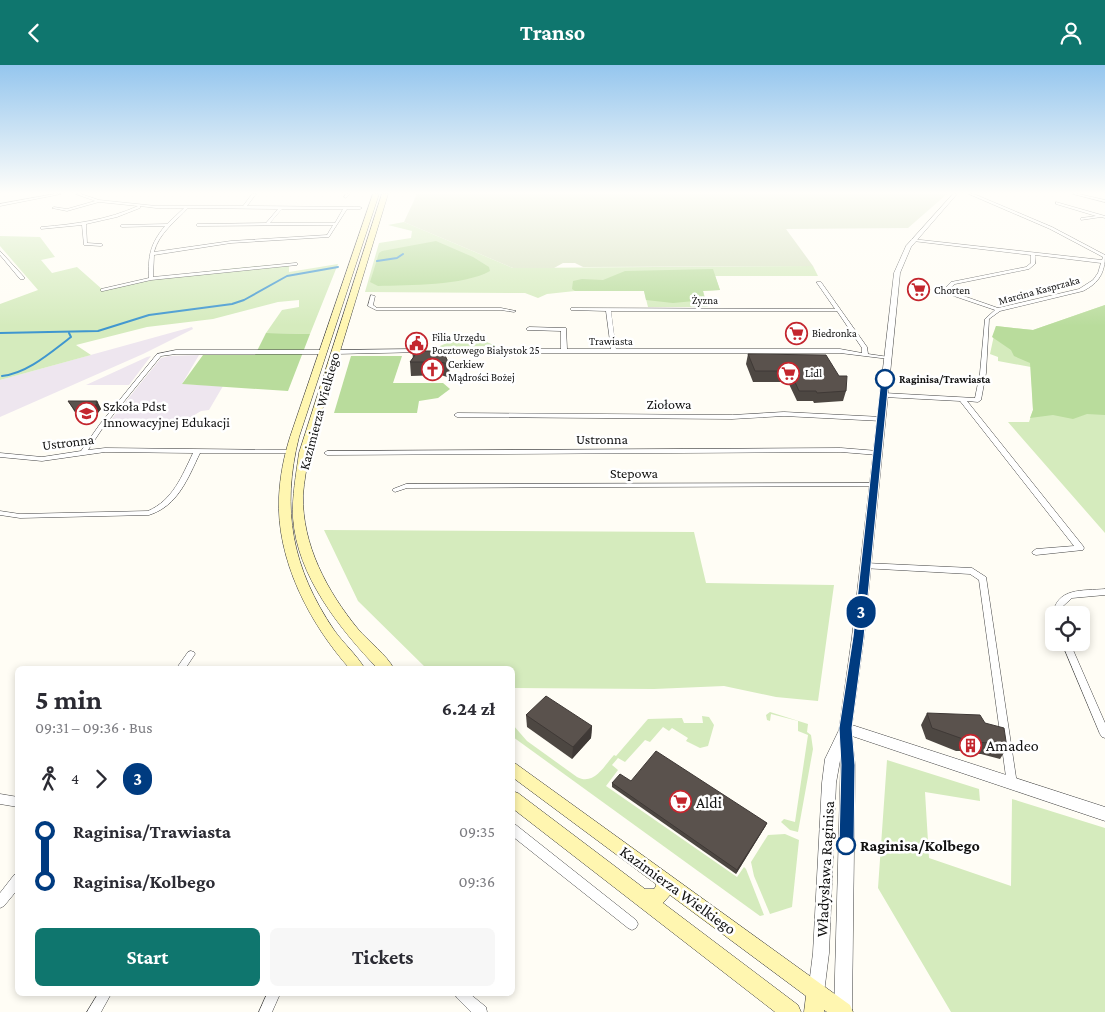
<!DOCTYPE html>
<html lang="en">
<head>
<meta charset="utf-8">
<style>
  body { margin:0; font-family:"Crimson Pro",serif; background:#f7f7f7; color:#2b2b33; height:100vh; display:flex; flex-direction:column; font-size:19px; white-space:nowrap }
  * { box-sizing:border-box; margin:0 }
  p { font-size:16px; color:#7c7c81 }
  .icon { flex:none; width:28px; height:28px; fill:none; stroke:currentColor; stroke-width:2; stroke-linecap:round; stroke-linejoin:round }
  .map { position:relative; flex:1; overflow:hidden }
  .panel { position:absolute; left:15px; top:601px; width:500px; height:330px; display:flex; flex-direction:column; background:#fff; border-radius:8px; box-shadow:0 2px 8px #0003 }
  .panel>* { flex:none }
  .badge { padding:0 10px; border-radius:16px; font-size:18px; line-height:32px }
  .controls { position:absolute; left:1045px; top:541px; display:grid; gap:10px }
  .controls a { display:grid; place-items:center; width:45px; height:45px; border-radius:8px; background:#fff; box-shadow:0 2px 8px #0003; font-size:25px }
  .map>.badge { position:absolute; translate:-50% -50%; box-shadow:0 0 0 2px #fff }
  .legs { display:flex; align-items:center; gap:8px; height:55px; padding:0 20px; font-size:16px }
  .legs p { margin-inline-start:auto }
  .head { display:flex; align-items:center; justify-content:space-between; height:85px; padding:0 20px }
  h1 { font-size:28px; font-weight:700; line-height:38px }
  .cta { display:flex; gap:10px; margin-top:auto; padding:10px 20px }
  .cta a { flex:1; height:58px; border-radius:8px; background:#0f766e; color:#fff; font-size:20px; font-weight:700; line-height:58px; text-align:center }
  .cta a+a { background:#f7f7f7; color:#2b2b33 }
  ul { padding:0 20px; list-style:none }
  li { display:flex; align-items:center; gap:18px; height:50px; font-size:19px }
  li i { display:grid; place-items:center; width:8px; height:100%; margin:0 6px; background:currentColor }
  li i::after { content:''; width:12px; height:12px; margin:-6px; border:4px solid; border-radius:50%; background:#fff }
  li p { margin-inline-start:auto }
  li:first-child i { background:linear-gradient(#0000 50%,currentColor 0) }
  li:last-child i { background:linear-gradient(currentColor 50%,#0000 0) }
  header { display:flex; justify-content:space-between; align-items:center; height:65px; padding:0 20px; background:#0f766e; color:#fff; font-size:22px; font-weight:700 }
  .map>svg:first-child { display:block }
  .industrial { fill:#eee6ef }
  .green { fill:#d5ebbd }
  .forest { fill:#b9dc9c }
  .cemetery { fill:#d9e3c4 }
  .lines { fill:none; stroke-linecap:round; stroke-linejoin:round }
  .stream { stroke:#3f96cf; stroke-width:2 }
  .minor-casing { stroke:#444; stroke-width:1 }
  .tertiary-casing { stroke:#444; stroke-width:1 }
  .secondary-casing { stroke:#333; stroke-width:1 }
  .minor { fill:#fff; fill-rule:evenodd }
  .tertiary { fill:#fff; fill-rule:evenodd }
  .secondary { fill:#fff6b0; fill-rule:evenodd }
  .wall { fill:#4d4742 }
  .shaded-wall { fill:#3f3936 }
  .building { fill:#5a524d; stroke:#3f3936 }
  .line-1 { fill:#003b80; stroke:#fff }
  .stop-1-dot { fill:#fff; stroke:#003b80; stroke-width:2.5 }
  .labels { text-anchor:middle; dominant-baseline:central; stroke-width:5; stroke-linejoin:round; paint-order:stroke }
  .far-poi-label { font-size:11px; fill:#111; stroke:#fff; text-anchor:start }
  .far-street-label { font-size:11px; fill:#111; stroke:#fff }
  .far-stop-label { font-size:11px; font-weight:bold; fill:#111; stroke:#fff; text-anchor:start }
  .street-label { font-size:14px; fill:#111; stroke:#fff }
  .poi-label { font-size:14px; fill:#111; stroke:#fff; text-anchor:start }
  .near-poi-label { font-size:16px; fill:#111; stroke:#fff; text-anchor:start }
  .near-stop-label { font-size:16px; font-weight:bold; fill:#111; stroke:#fff; text-anchor:start }
  .near-street-label { font-size:16px; fill:#111; stroke:#fff }
</style>
</head>
<body>
<header><svg class="icon" aria-label="back" viewBox="0 0 24 24"><path d="M15 5l-7 7 7 7"/></svg>Transo<svg class="icon" aria-label="person" viewBox="0 0 24 24"><circle cx="12" cy="8" r="4"/><path d="M4 21q1-7 8-7t8 7"/></svg></header>
<div class="map">
<svg width="1105" height="947" viewBox="0 0 1105 947">
  <rect width="100%" height="100%" fill="#fffdf5"/>
  <g class="industrial">
    <path d="M 192,262 L 193,264 L 143,289 L 0,352 L 0,315 Z"/>
    <path d="M 199,290 L 182,319 L 223,321 L 209,345 L 201,346 L 186,355 L 110,356 L 161,293 L 169,291 Z"/>
    <path d="M 151,291 L 129,320 L 86,320 L 147,292 Z"/>
  </g>
  <g class="green">
    <path d="M 404,157 L 513,203 L 813,201 L 818,211 L 715,211 L 720,225 L 703,226 L 708,242 L 648,242 L 644,226 L 575,226 L 547,229 L 538,233 L 525,228 L 365,227 L 379,178 L 411,173 L 412,166 L 388,160 Z"/>
    <path d="M 0,171 L 40,172 L 55,192 L 41,195 L 52,208 L 77,202 L 103,225 C 164,211 227,202 289,199 L 289,207 L 338,199 L 310,269 L 266,268 L 282,245 L 299,242 L 299,235 L 278,237 L 213,254 L 147,262 L 76,280 L 91,290 L 0,315 L 0,239 L 38,225 L 0,181 Z"/>
    <path d="M 1105,240 L 1105,468 L 1008,357 L 1029,357 L 1033,345 L 1031,302 L 998,296 L 998,292 L 990,289 L 996,261 L 1033,265 Z"/>
    <path d="M 468,269 L 496,281 L 440,282 L 440,281 Z"/>
    <path d="M 324,465 L 694,467 L 706,518 L 834,520 L 818,636 L 776,632 L 724,621 L 654,624 L 513,623 L 512,604 L 427,604 L 358,536 Z"/>
    <path d="M 770,647 L 808,659 L 807,667 L 811,670 L 813,684 L 798,767 L 790,765 L 781,757 L 784,754 L 795,757 L 808,670 L 798,666 L 798,656 L 771,649 L 770,656 L 767,655 L 766,650 Z"/>
    <path d="M 702,651 L 709,652 L 714,660 L 708,681 L 700,683 L 686,676 L 688,673 L 672,663 L 669,666 L 663,662 L 650,677 L 645,675 L 625,697 L 618,693 L 612,700 L 618,705 L 606,721 L 737,812 L 744,802 L 746,804 L 764,850 L 760,851 L 513,672 L 513,660 L 527,676 L 577,712 C 594,721 604,701 614,690 L 616,691 L 648,654 L 682,653 L 684,658 L 703,658 Z"/>
    <path d="M 887,695 L 979,724 L 980,736 L 925,727 L 929,793 L 1011,821 L 1012,734 L 1105,763 L 1105,947 L 951,947 L 878,823 Z"/>
    <path d="M 785,769 L 799,775 L 792,842 L 770,849 L 754,811 L 751,797 L 768,770 Z"/>
  </g>
  <g class="forest">
    <path d="M 436,176 L 473,192 L 489,202 L 490,206 C 463,221 409,220 378,221 L 370,217 L 379,188 L 382,186 Z"/>
    <path d="M 713,204 L 720,225 L 703,226 L 705,235 L 673,238 L 646,235 L 644,226 L 575,226 L 572,224 L 573,216 L 582,214 L 603,215 L 625,206 Z"/>
    <path d="M 1105,240 L 1105,350 L 1087,349 L 1073,354 L 1053,350 L 1030,353 L 1033,345 L 1030,298 L 1014,291 L 1011,285 L 992,272 L 996,261 L 1033,265 Z"/>
    <path d="M 266,268 L 310,269 L 288,326 L 182,319 L 203,290 L 255,290 Z"/>
    <path d="M 351,291 L 402,291 L 393,318 L 443,318 L 450,324 L 438,333 L 419,336 L 417,348 L 334,348 Z"/>
  </g>
  <path class="cemetery" d="M 417,129 L 947,129 L 908,163 L 786,164 L 813,201 L 583,202 L 575,198 L 563,198 L 554,203 L 513,203 L 404,157 Z"/>
  <g class="lines">
    <g class="stream">
      <path d="M 377,196 L 397,193 L 403,189"/>
      <path d="M 0,268 L 98,266 L 149,250 L 232,239 L 244,235 L 287,211 L 338,202"/>
      <path d="M 2,311 C 28,308 51,287 71,272 L 69,268"/>
    </g>
    <defs>
      <g id="minor">
        <path d="M 54,129 L 61,129 L 0,141 L 0,139 Z"/>
        <path d="M 76,129 L 81,129 L 99,135 L 156,141 L 243,141 L 252,129 L 256,129 L 247,141 L 360,142 L 362,143 L 360,144 L 347,144 L 329,172 L 231,178 L 154,190 L 153,212 L 295,198 L 297,198 L 297,200 L 151,215 L 103,226 L 101,226 L 101,224 L 149,213 C 148,191 150,179 165,161 L 122,162 L 120,161 L 121,160 L 167,159 L 184,143 L 156,143 L 140,141 L 140,143 L 117,152 L 86,159 L 87,178 L 102,179 L 103,180 L 101,181 L 84,180 L 82,160 L 41,164 L 41,162 L 42,162 C 76,159 107,155 138,141 L 99,137 L 67,146 L 52,143 L 54,142 L 67,144 L 95,136 ZM 188,143 L 278,144 L 266,158 L 197,159 L 197,161 L 198,161 L 333,160 L 327,170 L 231,176 L 154,187 C 159,168 175,157 188,143 ZM 282,144 L 343,144 L 335,158 L 270,158 Z"/>
        <path d="M 346,129 L 350,129 L 346,133 L 344,132 Z"/>
        <path d="M 969,129 L 974,129 L 1052,162 L 1105,190 C 1105,208 1099,218 1083,226 L 1000,246 L 989,254 L 986,308 L 981,335 L 978,337 L 967,336 L 1083,481 L 1084,483 L 1083,485 L 1036,490 L 1033,489 L 1032,487 L 1036,484 L 1074,481 L 960,336 L 884,332 L 881,330 L 884,328 L 975,333 L 980,308 L 985,254 L 995,245 L 951,230 L 944,224 L 951,217 L 1026,202 L 1031,198 L 1031,190 L 913,176 L 911,175 L 912,174 L 1102,195 L 1103,192 L 1050,164 ZM 1035,190 L 1101,198 L 1098,208 L 1093,215 L 1079,224 L 998,243 L 955,228 L 949,224 L 955,219 L 1029,204 L 1035,199 Z"/>
        <path d="M 1073,129 L 1079,129 L 1105,135 L 1105,137 Z"/>
        <path d="M 1056,137 L 1105,151 L 1105,153 L 1101,152 L 1081,155 L 1081,153 L 1096,151 L 1056,139 Z"/>
        <path d="M 0,186 L 24,212 L 24,214 L 20,214 L 0,190 Z"/>
        <path d="M 817,217 L 821,217 L 867,282 L 868,289 L 889,292 L 889,294 L 840,288 L 434,288 L 431,286 L 434,284 L 561,284 L 561,266 L 527,265 L 526,264 L 529,262 L 566,263 L 567,284 L 611,284 L 606,246 L 571,245 L 571,243 L 573,243 L 835,244 L 817,218 ZM 611,246 L 837,246 L 862,283 L 862,288 L 840,284 L 616,284 Z"/>
        <path d="M 371,230 L 375,231 L 373,240 L 377,243 L 501,243 L 516,246 L 514,247 L 501,245 L 376,245 L 368,241 Z"/>
        <path d="M 423,284 L 426,286 L 425,287 L 335,289 L 332,287 L 335,285 Z"/>
        <path d="M 176,285 L 323,285 L 326,287 L 323,289 L 176,289 L 161,291 L 104,361 L 88,385 L 105,383 L 290,385 L 292,386 L 293,387 L 292,388 L 200,388 C 188,413 178,441 149,450 L 20,453 L 0,450 L 0,446 L 20,449 L 148,446 C 173,435 182,411 193,388 L 105,387 L 42,396 L 0,392 L 0,388 L 42,392 L 81,386 L 100,359 L 157,289 Z"/>
        <path d="M 784,347 L 882,352 L 885,354 L 882,356 L 784,351 L 732,354 L 457,352 L 454,350 L 457,348 L 732,350 Z"/>
        <path d="M 841,383 L 878,386 L 881,388 L 878,390 L 841,387 L 327,390 L 324,388 L 327,386 Z"/>
        <path d="M 874,418 L 876,419 L 877,420 L 876,421 L 407,423 L 395,427 L 392,425 L 393,424 L 406,419 Z"/>
        <path d="M 865,498 L 972,503 L 986,512 L 1017,719 L 1016,722 L 1012,724 L 1008,722 L 1007,719 L 979,515 L 970,509 L 862,503 L 861,501 L 862,499 Z"/>
        <path d="M 1105,524 L 1105,530 L 1072,533 L 1062,542 L 1061,550 L 1054,550 L 1054,552 L 1053,550 C 1056,522 1083,526 1105,524 Z"/>
        <path d="M 1062,578 L 1070,578 L 1105,658 L 1105,673 L 1102,672 L 1100,669 Z"/>
        <path d="M 191,586 L 194,587 L 195,589 L 185,604 L 176,604 L 188,587 Z"/>
        <path d="M 0,729 L 18,732 L 18,742 L 0,739 Z"/>
        <path d="M 512,759 L 516,760 L 636,855 L 638,859 L 636,863 L 632,865 L 628,863 L 512,771 Z"/>
        <path d="M 18,809 L 18,824 L 4,841 L 0,843 L 0,828 L 14,810 Z"/>
        <path d="M 98,929 L 111,929 L 101,947 L 87,947 Z"/>
        <path d="M 267,929 L 280,929 L 272,947 L 259,947 Z"/>
        <path d="M 455,929 L 470,929 L 486,942 L 487,947 L 471,947 L 457,933 Z"/>
      </g>
      <path id="tertiary" d="M 953,129 L 957,129 L 911,182 L 900,208 L 864,572 L 852,660 L 1105,742 L 1105,756 L 852,671 L 855,700 L 852,947 L 834,947 L 841,690 L 836,718 L 829,888 L 824,928 L 822,934 L 816,936 L 810,934 L 808,928 L 813,888 L 822,718 L 825,694 L 839,665 L 852,572 L 894,208 L 906,181 Z"/>
      <g id="secondary">
        <path d="M 373,129 L 379,129 L 299,372 C 281,444 292,503 334,565 C 343,578 357,590 365,604 L 350,604 C 309,558 276,494 279,432 C 280,411 284,391 290,372 Z"/>
        <path d="M 382,129 L 388,129 L 309,388 C 307,402 304,416 303,430 C 302,480 327,526 358,564 C 368,576 387,590 394,604 L 378,604 C 340,564 297,511 293,453 C 292,431 296,410 299,388 Z"/>
        <path d="M 512,696 L 850,940 L 853,947 L 827,947 L 824,945 L 824,947 L 804,947 L 806,931 L 670,830 L 663,838 L 798,940 L 801,947 L 775,947 L 512,743 L 512,726 L 518,728 L 645,824 L 654,824 L 656,821 L 656,819 L 512,712 Z"/>
      </g>
    </defs>
    <use href="#minor" class="minor-casing"/>
    <use href="#tertiary" class="tertiary-casing"/>
    <use href="#secondary" class="secondary-casing"/>
    <use href="#minor" class="minor"/>
    <use href="#tertiary" class="tertiary"/>
    <use href="#secondary" class="secondary"/>
  </g>
  <g class="wall">
    <path d="M 412,286 L 449,299 L 450,313 L 441,310 L 411,311 L 410,297 L 413,293 Z"/>
    <path d="M 748,289 L 846,326 L 843,336 L 814,338 L 813,336 L 797,336 L 788,317 L 753,317 L 746,299 Z"/>
    <path d="M 68,336 L 97,336 L 101,344 L 93,354 L 79,354 Z"/>
    <path d="M 927,648 L 985,658 L 1007,683 L 1000,694 L 981,689 L 967,689 L 965,686 L 956,686 L 926,674 L 921,660 Z"/>
    <path d="M 526,650 L 592,661 L 591,673 L 572,694 L 527,662 Z"/>
    <path d="M 631,716 L 767,758 L 765,762 L 736,809 L 612,722 L 612,718 Z"/>
  </g>
  <g class="shaded-wall">
    <path d="M 97,336 L 101,344 L 93,354 L 90,347 Z"/>
    <path d="M 592,661 L 591,673 L 572,694 L 573,682 Z"/>
    <path d="M 767,758 L 765,762 L 736,809 L 737,805 Z"/>
  </g>
  <g class="building">
    <path d="M 412,286 L 443,286 L 449,299 L 440,297 L 410,297 L 415,290 Z"/>
    <path d="M 748,289 L 826,290 L 839,311 L 847,311 L 846,326 L 817,328 L 816,326 L 799,326 L 790,306 L 755,306 Z"/>
    <path d="M 68,336 L 97,336 L 96,338 L 98,337 L 90,347 L 76,347 Z"/>
    <path d="M 546,631 L 592,661 L 573,682 L 526,650 Z"/>
    <path d="M 927,648 L 980,650 L 985,658 L 1004,663 L 1007,683 L 989,678 L 974,677 L 972,674 L 963,674 L 932,663 Z"/>
    <path d="M 656,686 L 767,758 L 737,805 L 612,718 L 620,709 L 631,716 Z"/>
  </g>
  <linearGradient id="sky" x2="0" y2="1"><stop stop-color="#95c6ee"/><stop offset="0.49" stop-color="#fffefa"/><stop offset="1" stop-color="#fffefa" stop-opacity="0"/></linearGradient>
  <rect width="1105" height="261" fill="url(#sky)"/>
  <path class="line-1" d="M 885,312 L 889,314 L 864,572 L 852,663 L 855,700 L 854,780 L 851,785 L 846,787 L 841,785 L 839,780 L 841,700 L 839,663 L 853,572 L 881,314 Z"/>
  <defs>
    <symbol id="supermarket-ring" viewBox="-11 -11 22 22"><circle r="9.5" fill="#fff" stroke="#c4262e" stroke-width="1.5"/><path d="M-6-5.5h2.5l.6 2H6L4.5 2H-2.5L-4.4-4H-6ZM-1.5 3.2a1.3 1.3 0 1 0 .1 0ZM3 3.2a1.3 1.3 0 1 0 .1 0Z" fill="#c4262e"/></symbol>
    <symbol id="civic-ring" viewBox="-11 -11 22 22"><circle r="9.5" fill="#fff" stroke="#c4262e" stroke-width="1.5"/><path d="M-.6-6.5H3V-4.5H.6V-3L4-1V1h2V6H-6V1h2V-1L-.6-3ZM-1.2 2.5V6h2.4V2.5Z" fill="#c4262e"/></symbol>
    <symbol id="church-ring" viewBox="-11 -11 22 22"><circle r="9.5" fill="#fff" stroke="#c4262e" stroke-width="1.5"/><path d="M-1.2-6h2.4v3.5h3.3v2.4h-3.3V6h-2.4V-.1h-3.3v-2.4h3.3Z" fill="#c4262e"/></symbol>
    <symbol id="school-ring" viewBox="-11 -11 22 22"><circle r="9.5" fill="#fff" stroke="#c4262e" stroke-width="1.5"/><path d="M0-5L7-2L0 1L-7-2ZM-4 1L0 2.5L4 1V4Q0 6-4 4Z" fill="#c4262e"/></symbol>
    <symbol id="building-ring" viewBox="-11 -11 22 22"><circle r="9.5" fill="#fff" stroke="#c4262e" stroke-width="1.5"/><path d="M-4-6H4V6H1V3H-1V6H-4ZM-2.5-4.3h1.7v1.8h-1.7ZM.8-4.3h1.7v1.8H.8ZM-2.5-1h1.7V.8h-1.7ZM.8-1h1.7V.8H.8Z" fill="#c4262e"/></symbol>
  </defs>
  <g fill-rule="evenodd">
    <use href="#supermarket-ring" x="906" y="212" width="25" height="25"/>
    <use href="#supermarket-ring" x="784" y="256" width="25" height="25"/>
    <use href="#civic-ring" x="404" y="266" width="25" height="25"/>
    <use href="#church-ring" x="420" y="292" width="25" height="25"/>
    <use href="#supermarket-ring" x="776" y="296" width="25" height="25"/>
    <use href="#school-ring" x="74" y="336" width="25" height="25"/>
    <use href="#building-ring" x="958" y="668" width="25" height="25"/>
    <use href="#supermarket-ring" x="668" y="724" width="25" height="25"/>
  </g>
  <g class="stop-1-dot">
    <circle cx="885" cy="314" r="9"/>
    <circle cx="846" cy="780" r="9"/>
  </g>
  <g class="labels">
    <g class="far-poi-label">
      <text x="934" y="225">Chorten</text>
      <text x="812" y="268">Biedronka</text>
      <text x="432" y="272">Filia Urzędu<tspan x="432" dy="13">Pocztowego Białystok 25</tspan></text>
      <text x="448" y="299">Cerkiew<tspan x="448" dy="13">Mądrości Bożej</tspan></text>
      <text x="805" y="308">Lidl</text>
    </g>
    <g class="far-street-label">
      <text transform="translate(1039 225) rotate(-15)">Marcina Kasprzaka</text>
      <text x="705" y="235">Żyzna</text>
      <text x="611" y="276">Trawiasta</text>
    </g>
    <g class="far-stop-label">
      <text x="899" y="314">Raginisa/Trawiasta</text>
    </g>
    <g class="street-label">
      <text x="669" y="339">Ziołowa</text>
      <text transform="translate(319 346) rotate(-75)">Kazimierza Wielkiego</text>
      <text x="602" y="374">Ustronna</text>
      <text transform="translate(68 377) rotate(-7)">Ustronna</text>
      <text x="634" y="408">Stepowa</text>
    </g>
    <g class="poi-label">
      <text x="103" y="341">Szkoła Pdst<tspan x="103" dy="16">Innowacyjnej Edukacji</tspan></text>
    </g>
    <g class="near-poi-label">
      <text x="986" y="680">Amadeo</text>
      <text x="696" y="737">Aldi</text>
    </g>
    <g class="near-stop-label">
      <text x="860" y="780">Raginisa/Kolbego</text>
    </g>
    <g class="near-street-label">
      <text transform="translate(825 804) rotate(-87)">Władysława Raginisa</text>
      <text transform="translate(678 825) rotate(36)">Kazimierza Wielkiego</text>
    </g>
  </g>
</svg>
<div class="controls">
<a><svg class="icon" aria-label="locate" viewBox="0 0 24 24"><circle cx="12" cy="12" r="6"/><path d="M12 2v4M12 18v4M2 12h4M18 12h4"/></svg></a>
</div>
<b class="badge" style="left:861px;top:547px;background:#003b80;color:#fff">3</b>
<section class="panel">
<div class="head"><div><h1>5 min</h1><p>09:31 – 09:36 · Bus</p></div><b>6.24 zł</b></div>
<div class="legs"><svg class="icon" aria-label="walk" viewBox="0 0 24 24"><circle cx="13" cy="4" r="2"/><path d="M13 8l-2 6 4 7M11 14l-3 7M7 12l3-4h3l4 4"/></svg>4<svg class="icon" aria-label="forward" viewBox="0 0 24 24"><path d="M9 5l7 7-7 7"/></svg><b class="badge" style="background:#003b80;color:#fff">3</b></div>
<ul>
<li><i style="color:#003b80"></i><b>Raginisa/Trawiasta</b><p>09:35</p></li>
<li><i style="color:#003b80"></i><b>Raginisa/Kolbego</b><p>09:36</p></li>
</ul>
<div class="cta"><a>Start</a><a>Tickets</a></div>
</section>
</div>
</body>
</html>
